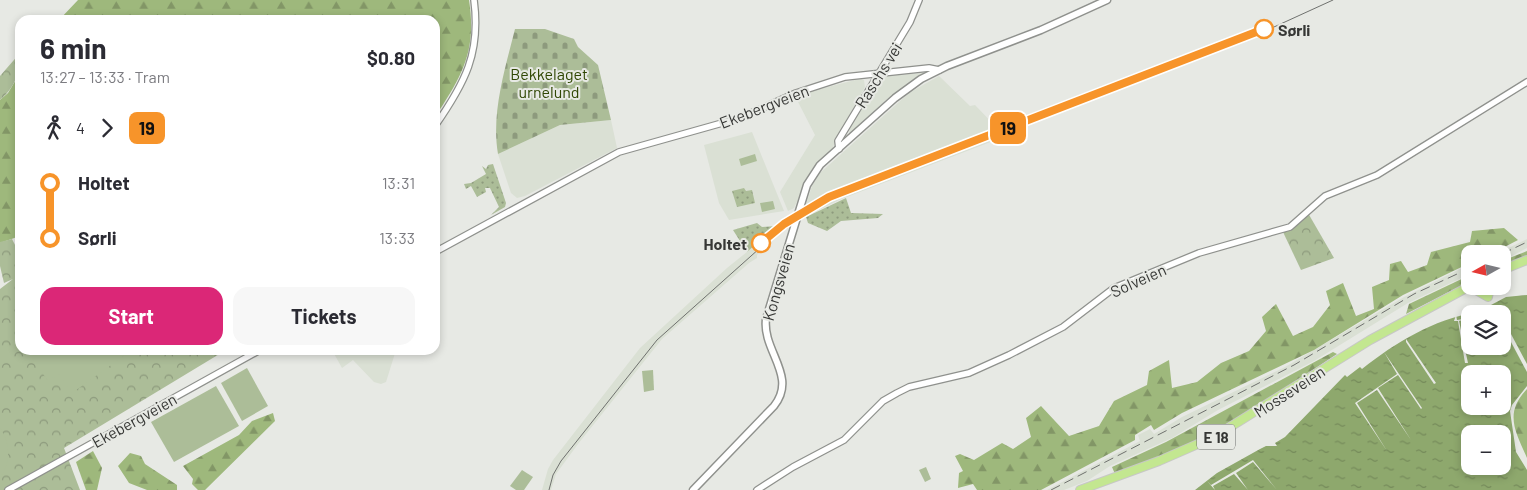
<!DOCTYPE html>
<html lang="en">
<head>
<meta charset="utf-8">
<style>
  body { margin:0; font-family:Barlow,sans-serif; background:#f7f7f7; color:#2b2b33; height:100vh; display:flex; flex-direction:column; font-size:19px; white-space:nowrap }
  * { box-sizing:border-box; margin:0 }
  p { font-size:16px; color:#7c7c81 }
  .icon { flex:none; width:28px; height:28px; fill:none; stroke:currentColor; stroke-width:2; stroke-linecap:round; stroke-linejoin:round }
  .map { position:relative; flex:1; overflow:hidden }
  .panel { position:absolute; left:15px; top:15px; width:425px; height:340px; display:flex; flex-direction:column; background:#fff; border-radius:15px; box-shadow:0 2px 8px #0003 }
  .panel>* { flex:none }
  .badge { padding:0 10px; border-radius:8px; font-size:18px; line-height:32px }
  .needle { width:32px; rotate:262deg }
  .buttons { position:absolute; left:1461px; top:245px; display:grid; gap:10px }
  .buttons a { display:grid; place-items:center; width:50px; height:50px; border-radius:10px; background:#fff; box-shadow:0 2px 8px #0003; font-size:25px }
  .map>.badge { position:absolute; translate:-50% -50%; box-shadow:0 0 0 2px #fff }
  .legs { display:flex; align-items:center; gap:8px; height:55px; padding:0 25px; font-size:16px }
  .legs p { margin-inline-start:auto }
  .summary { display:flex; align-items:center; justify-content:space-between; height:85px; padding:0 25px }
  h1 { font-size:28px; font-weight:700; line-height:38px }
  .button { display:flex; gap:10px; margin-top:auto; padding:10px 25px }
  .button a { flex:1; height:58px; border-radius:15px; background:#db2777; color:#fff; font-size:20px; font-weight:700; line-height:58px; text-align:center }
  .button a+a { background:#f7f7f7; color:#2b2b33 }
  ul { padding:0 25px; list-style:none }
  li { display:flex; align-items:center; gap:18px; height:55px; font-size:19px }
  li i { display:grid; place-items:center; width:8px; height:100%; margin:0 6px; background:currentColor }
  li i::after { content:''; width:12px; height:12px; margin:-6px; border:4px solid; border-radius:50%; background:#fff }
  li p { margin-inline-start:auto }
  li:first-child i { background:linear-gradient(#0000 50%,currentColor 0) }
  li:last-child i { background:linear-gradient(currentColor 50%,#0000 0) }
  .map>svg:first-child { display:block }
  .built { fill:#dae0d4 }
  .grass { fill:url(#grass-dots) }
  .forest { fill:url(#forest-firs) }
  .cemetery { fill:url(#cemetery-stones) }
  .park { fill:url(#park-crowns) }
  .garden { fill:#acbd98 }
  .water { fill:url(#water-ripples); fill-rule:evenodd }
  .pier { fill:#e7e9e4 }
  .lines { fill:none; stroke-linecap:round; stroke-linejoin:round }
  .tertiary-casing { stroke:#8f918d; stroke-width:8 }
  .secondary-casing { stroke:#8f918d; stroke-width:9 }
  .trunk-casing { stroke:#c7c7c6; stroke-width:10 }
  .tertiary { stroke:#fff; stroke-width:5.5 }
  .secondary { stroke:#fff; stroke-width:6 }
  .trunk { stroke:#c3e790; stroke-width:8 }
  .tram { stroke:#6f716e; stroke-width:1 }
  .rail { stroke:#6f716e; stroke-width:1; stroke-dasharray:10 5; stroke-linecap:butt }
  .line-1-casing { stroke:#fff; stroke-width:11 }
  .line-1 { stroke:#f7942a; stroke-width:8 }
  .stop-1-dot { fill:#fff; stroke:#f7942a; stroke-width:2.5 }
  .labels { text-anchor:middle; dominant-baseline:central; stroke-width:4; stroke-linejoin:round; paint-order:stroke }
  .shield { fill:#e7e9e4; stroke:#6b6c6a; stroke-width:1 }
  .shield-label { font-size:15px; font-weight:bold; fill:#363735 }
  .stop-label { font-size:16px; font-weight:bold; fill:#363735; stroke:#e7e9e4; text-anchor:start }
  .park-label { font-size:16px; fill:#304703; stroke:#e7e9e4 }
  .street-label { font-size:16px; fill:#363735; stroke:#e7e9e4 }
</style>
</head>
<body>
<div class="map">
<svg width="1527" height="490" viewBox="0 0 1527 490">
  <defs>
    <pattern id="grass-dots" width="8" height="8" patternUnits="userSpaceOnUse" patternTransform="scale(1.25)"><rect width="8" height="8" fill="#acbd98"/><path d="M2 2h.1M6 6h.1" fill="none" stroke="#8d9a7d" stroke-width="1.8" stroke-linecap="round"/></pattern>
    <pattern id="forest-firs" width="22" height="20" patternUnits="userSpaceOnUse" patternTransform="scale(1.25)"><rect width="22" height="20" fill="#9eb87c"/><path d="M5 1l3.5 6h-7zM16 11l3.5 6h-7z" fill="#829666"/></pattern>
    <pattern id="cemetery-stones" width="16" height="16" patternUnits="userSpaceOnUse" patternTransform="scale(1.25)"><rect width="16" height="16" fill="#acbd98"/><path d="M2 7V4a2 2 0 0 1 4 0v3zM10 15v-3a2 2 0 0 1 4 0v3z" fill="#8d9a7d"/></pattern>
    <pattern id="park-crowns" width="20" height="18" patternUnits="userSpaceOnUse" patternTransform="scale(1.25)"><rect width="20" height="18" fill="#acbd98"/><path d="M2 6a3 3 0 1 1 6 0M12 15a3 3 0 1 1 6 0" fill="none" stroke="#8d9a7d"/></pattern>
    <pattern id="water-ripples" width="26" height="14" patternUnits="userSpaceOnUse" patternTransform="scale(1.25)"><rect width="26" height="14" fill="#8ea86d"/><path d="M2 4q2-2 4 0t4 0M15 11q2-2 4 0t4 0" fill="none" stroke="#758a5a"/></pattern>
  </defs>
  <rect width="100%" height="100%" fill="#e7e9e4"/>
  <g class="built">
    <path d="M 923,73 L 887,99 L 849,134 L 850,128 L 880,79 L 885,76 Z"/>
    <path d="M 939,76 L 970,106 L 975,105 L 997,128 L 1001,138 L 839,200 L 801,219 L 812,186 L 820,173 L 909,93 Z"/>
    <path d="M 859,79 L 864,80 L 865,87 L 836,139 L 832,150 L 812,169 L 794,208 L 788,211 L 780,192 L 815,135 L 796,98 L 812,91 Z"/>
    <path d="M 611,120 L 617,148 L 525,196 L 517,198 L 511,193 L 498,154 L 560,125 Z"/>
    <path d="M 752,132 L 784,211 L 729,220 L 719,203 L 704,145 Z"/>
    <path d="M 788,219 L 790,222 L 788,229 L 785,229 L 773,238 L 757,255 L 757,258 L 749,263 L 662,339 L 578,444 L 556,474 L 551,490 L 542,490 L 548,469 L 553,460 L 640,348 L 727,268 Z"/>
    <path d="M 1527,239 L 1527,248 L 1512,256 L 1503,260 L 1502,254 L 1496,254 Z"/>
    <path d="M 1470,264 L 1470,274 L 1408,303 L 1314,361 L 1218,410 L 1172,438 L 1110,466 L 1087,481 L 1064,490 L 1047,490 L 1140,441 L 1138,435 L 1150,429 L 1154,434 L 1182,417 L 1285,367 L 1404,297 Z"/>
    <path d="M 332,350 L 396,350 L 386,382 L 381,384 L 374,382 L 353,360 L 342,368 Z"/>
  </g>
  <g class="grass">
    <path d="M 493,164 L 506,203 L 505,207 L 491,215 L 499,207 L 490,188 L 485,188 L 486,192 L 477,197 L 471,186 L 466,189 L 464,184 L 471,183 L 486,174 L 482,166 L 486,169 L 488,165 Z"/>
    <path d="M 744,188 L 746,191 L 752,190 L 755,203 L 737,207 L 732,191 Z"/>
    <path d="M 846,198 L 851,213 L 883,214 L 878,218 L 841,221 L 827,231 L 808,223 L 806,217 Z"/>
    <path d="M 757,223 L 762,227 L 777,226 L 747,252 L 733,230 Z"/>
  </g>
  <g class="forest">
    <path d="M 78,0 L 469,0 C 477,51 462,76 435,117 L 435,20 L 59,20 Z"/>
    <path d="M 20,73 L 20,236 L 0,243 L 0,100 L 8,93 Z"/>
    <path d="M 1504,228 L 1518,240 L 1491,254 L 1470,254 L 1470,263 L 1403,295 L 1314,350 L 1182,413 L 1154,430 L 1151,425 L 1135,435 L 1135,440 L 1041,490 L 977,490 L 973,484 L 958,488 L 959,473 L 963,471 L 955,456 L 960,454 L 974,460 L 1002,443 L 1013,449 L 1031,437 L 1026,418 L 1041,406 L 1069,436 L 1099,426 L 1114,401 L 1147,385 L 1149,371 L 1169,360 L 1172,388 L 1197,382 L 1221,363 L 1249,351 L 1266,331 L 1262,317 L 1276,304 L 1293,336 L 1313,327 L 1330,305 L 1326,291 L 1343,283 L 1356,316 L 1374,309 L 1372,287 L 1389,280 L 1390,264 L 1401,261 L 1408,272 L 1427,265 L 1431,252 L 1470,242 L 1472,231 Z"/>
    <path d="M 1527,251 L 1527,256 L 1503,267 L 1502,261 Z"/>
    <path d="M 1470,275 L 1470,281 L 1406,314 L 1409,304 Z"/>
    <path d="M 1333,352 L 1337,354 L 1221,430 L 1192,445 L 1115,474 L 1112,467 L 1166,442 Z"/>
    <path d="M 1527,389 L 1527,458 C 1515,431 1504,413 1527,389 Z"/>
    <path d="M 273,413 L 275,421 L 205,490 L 198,490 L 192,484 L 193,479 L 183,466 L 239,435 L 252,421 Z"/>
    <path d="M 93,451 L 102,468 L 97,490 L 86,490 L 76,462 Z"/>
    <path d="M 130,453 L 141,456 L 145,464 L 177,485 L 177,490 L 147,490 L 129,483 L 118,466 Z"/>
  </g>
  <path class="cemetery" d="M 515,29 L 545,29 L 574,39 L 578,47 L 598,65 L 611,120 L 560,125 L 498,154 C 491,113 505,69 515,29 Z"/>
  <g class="park">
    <path d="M 20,53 C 20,73 15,87 0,100 L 0,76 Z"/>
    <path d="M 1308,213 L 1334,258 L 1301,270 L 1283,232 Z"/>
    <path d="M 12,239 L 20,255 L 20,350 L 226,350 L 64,448 L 80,490 L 0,490 L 0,289 L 13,279 L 4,283 L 0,266 L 0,242 Z"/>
  </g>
  <g class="garden">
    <path d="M 755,154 L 757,161 L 741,166 L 739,159 Z"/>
    <path d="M 773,201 L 775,209 L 762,212 L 760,203 Z"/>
    <path d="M 26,350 L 132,350 L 72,393 L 59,374 L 48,381 Z"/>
    <path d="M 200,350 L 222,350 L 206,359 Z"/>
    <path d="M 247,368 L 268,406 L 242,421 L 221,383 Z"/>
    <path d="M 653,370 L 654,390 L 644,392 L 642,371 Z"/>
    <path d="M 216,386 L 239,426 L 174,462 L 151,422 Z"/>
    <path d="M 0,428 C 11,444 11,462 0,478 Z"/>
    <path d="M 926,467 L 931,479 L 925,482 L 919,470 Z"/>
    <path d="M 522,470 L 533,477 L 524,490 L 516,490 L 510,486 Z"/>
  </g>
  <path class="water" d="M 1527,295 L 1527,386 L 1512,405 L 1510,411 L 1516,452 L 1527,470 L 1527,490 L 1195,490 L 1217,473 L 1260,449 L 1266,446 L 1277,446 L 1275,443 L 1285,437 L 1345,375 L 1347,377 L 1360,367 L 1362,369 C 1396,342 1433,320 1476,312 L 1481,314 L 1470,314 L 1470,346 L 1502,346 L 1502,314 L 1486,314 L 1489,312 L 1491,305 L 1506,297 ZM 1470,374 L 1502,374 L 1502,406 L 1470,406 ZM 1470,434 L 1502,434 L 1502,466 L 1470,466 Z"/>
  <g class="pier">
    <path d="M 1456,315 L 1457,320 L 1470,318 L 1459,321 L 1468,363 L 1465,363 L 1458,321 L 1454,321 Z"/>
    <path d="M 1503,319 L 1527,364 L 1527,372 L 1503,327 Z"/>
    <path d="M 1406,339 L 1436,383 L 1434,384 L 1406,342 Z"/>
    <path d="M 1384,352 L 1422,408 L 1421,409 L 1398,375 L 1378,388 L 1411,440 L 1377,390 L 1357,403 L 1387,451 L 1355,403 L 1397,374 Z"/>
    <path d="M 1253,460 L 1277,490 L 1253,462 L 1236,473 L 1248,490 L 1234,474 L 1213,486 L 1215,490 L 1207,481 L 1211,485 Z"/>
  </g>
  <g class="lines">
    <defs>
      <g id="tertiary">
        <path d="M 435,126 C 465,83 481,53 474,0"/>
        <path d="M 839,149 L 838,141 L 910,22 L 919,0"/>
        <path d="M 435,252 L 619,152 L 740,118 L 796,93 L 845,77 L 929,68 L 939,70"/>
        <path d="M 8,490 L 260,350"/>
        <path d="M 757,490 L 793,467 L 844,440 L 883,401 L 897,393 L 909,387 L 969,373 L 1009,355 L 1063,327 L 1114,288 L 1199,253 L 1290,227 L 1325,196 L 1377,175 L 1527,82"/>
      </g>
      <path id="secondary" d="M 693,490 L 774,406 C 798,376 762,351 766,319 L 807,185 L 820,165 L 895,98 L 921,79 L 947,66 L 1041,30 L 1107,0"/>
      <g id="trunk">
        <path d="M 1502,270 L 1527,260"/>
        <path d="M 1469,286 L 1488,297 L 1490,286"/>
        <path d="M 1080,490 L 1159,461 L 1214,437 L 1370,340 L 1470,286"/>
      </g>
    </defs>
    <use href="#tertiary" class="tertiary-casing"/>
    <use href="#secondary" class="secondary-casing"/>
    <use href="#trunk" class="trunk-casing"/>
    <use href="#tertiary" class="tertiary"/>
    <use href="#secondary" class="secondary"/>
    <use href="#trunk" class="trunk"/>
    <path class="tram" d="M 549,490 L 553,475 L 561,461 L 657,340 L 779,231 L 831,200 L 1239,43 L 1333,0"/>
    <g class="rail">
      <path d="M 1502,254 L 1527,242"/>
      <path d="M 1051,490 L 1294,365 L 1414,294 L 1470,268"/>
    </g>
  </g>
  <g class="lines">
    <defs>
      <path id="line-1" d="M 761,243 L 784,224 L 829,197 L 1264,29"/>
    </defs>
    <use href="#line-1" class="line-1-casing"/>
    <use href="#line-1" class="line-1"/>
  </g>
  <g class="stop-1-dot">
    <circle cx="1264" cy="29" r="9"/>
    <circle cx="761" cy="243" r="9"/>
  </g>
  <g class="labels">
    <rect class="shield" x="1197" y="424.5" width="38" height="25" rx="4"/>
    <g class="shield-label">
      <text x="1216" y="437">E 18</text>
    </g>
    <g class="stop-label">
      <text x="1278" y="29">Sørli</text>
      <text x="747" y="243" text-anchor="end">Holtet</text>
    </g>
    <g class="park-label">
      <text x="549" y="73">Bekkelaget<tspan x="549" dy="18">urnelund</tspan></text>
    </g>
    <g class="street-label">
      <text transform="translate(878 75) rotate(-58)">Raschs vei</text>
      <text transform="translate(764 106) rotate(-21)">Ekebergveien</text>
      <text transform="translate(1138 280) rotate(-24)">Solveien</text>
      <text transform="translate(778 282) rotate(-74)">Kongsveien</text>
      <text transform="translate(1289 391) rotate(-33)">Mosseveien</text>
      <text transform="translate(134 420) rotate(-29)">Ekebergveien</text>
    </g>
  </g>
</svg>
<div class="buttons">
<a><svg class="needle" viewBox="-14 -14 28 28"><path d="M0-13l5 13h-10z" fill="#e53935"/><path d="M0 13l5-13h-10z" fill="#7c7c81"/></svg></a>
<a><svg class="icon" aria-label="layers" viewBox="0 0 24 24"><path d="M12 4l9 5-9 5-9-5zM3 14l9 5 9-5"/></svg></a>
<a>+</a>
<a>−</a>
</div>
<b class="badge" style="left:1008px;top:128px;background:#f7942a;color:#111">19</b>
<section class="panel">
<div class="summary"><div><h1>6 min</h1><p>13:27 – 13:33 · Tram</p></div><b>$0.80</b></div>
<div class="legs"><svg class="icon" aria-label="walk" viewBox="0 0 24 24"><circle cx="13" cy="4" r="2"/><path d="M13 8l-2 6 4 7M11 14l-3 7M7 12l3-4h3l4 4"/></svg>4<svg class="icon" aria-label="forward" viewBox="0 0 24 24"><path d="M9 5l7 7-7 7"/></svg><b class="badge" style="background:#f7942a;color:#111">19</b></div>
<ul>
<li><i style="color:#f7942a"></i><b>Holtet</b><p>13:31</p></li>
<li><i style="color:#f7942a"></i><b>Sørli</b><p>13:33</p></li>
</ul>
<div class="button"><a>Start</a><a>Tickets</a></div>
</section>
</div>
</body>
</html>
